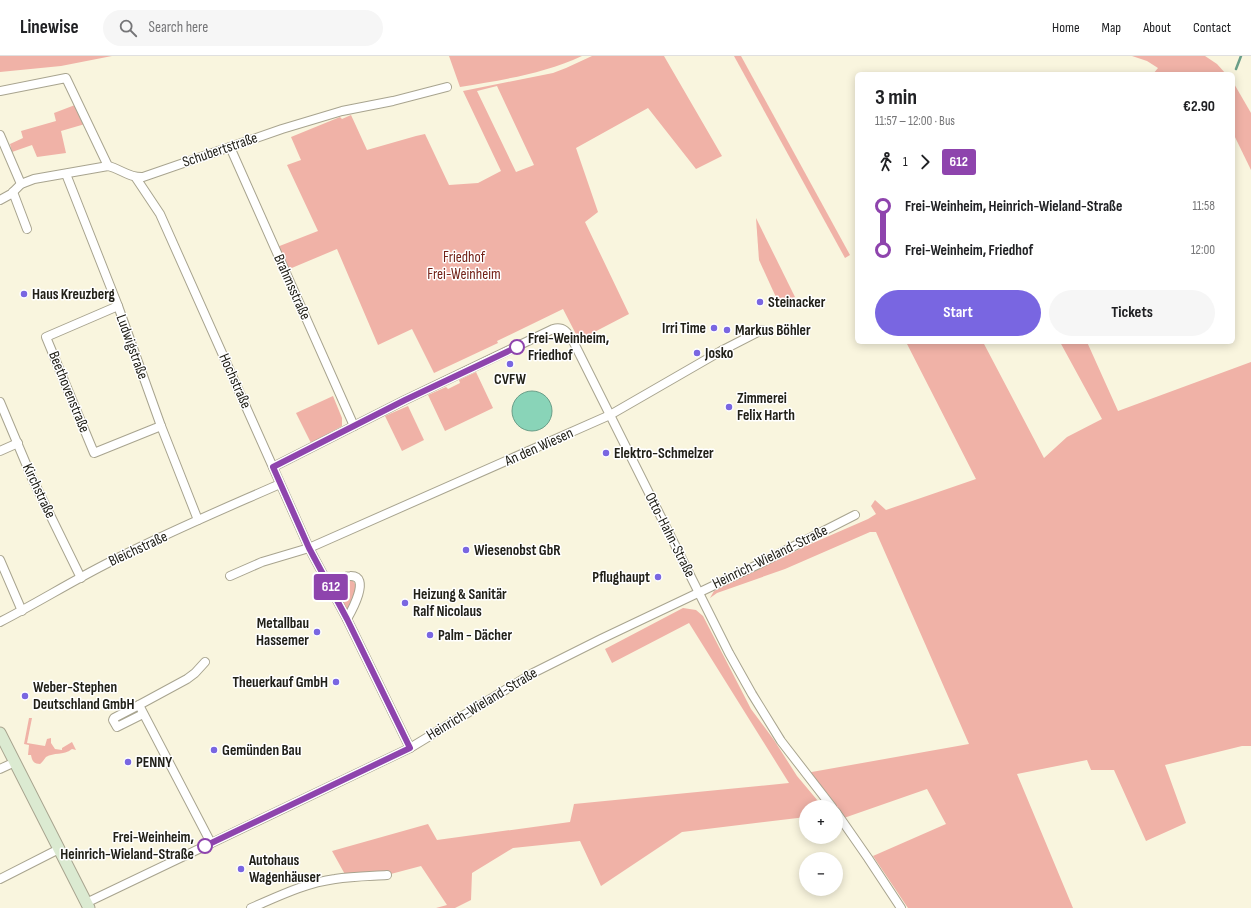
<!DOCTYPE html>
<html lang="en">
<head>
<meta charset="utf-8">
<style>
  body { margin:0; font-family:"Sofia Sans Condensed",sans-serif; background:#f6f6f6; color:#202124; height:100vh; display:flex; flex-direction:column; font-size:15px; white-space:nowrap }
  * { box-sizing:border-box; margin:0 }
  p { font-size:13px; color:#757577 }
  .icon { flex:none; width:22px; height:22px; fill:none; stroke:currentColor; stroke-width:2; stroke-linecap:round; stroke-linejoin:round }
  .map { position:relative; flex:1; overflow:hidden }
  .drawer { position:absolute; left:855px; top:16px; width:380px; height:272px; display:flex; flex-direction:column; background:#fff; border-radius:6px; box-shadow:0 2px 10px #0003 }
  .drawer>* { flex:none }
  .badge { padding:0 8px; border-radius:3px; font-size:14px; line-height:26px }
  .controls { position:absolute; left:799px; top:744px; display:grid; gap:8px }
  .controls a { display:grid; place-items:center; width:44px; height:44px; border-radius:50%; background:#fff; box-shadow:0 2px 10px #0003; font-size:20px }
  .map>.badge { position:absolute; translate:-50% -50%; box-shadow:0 0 0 2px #fff }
  .legs { display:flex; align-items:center; gap:6px; height:44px; padding:0 20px; font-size:13px }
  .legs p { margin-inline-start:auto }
  .headline { display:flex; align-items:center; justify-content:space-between; height:68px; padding:0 20px }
  h1 { font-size:22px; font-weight:700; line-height:30px }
  .button { display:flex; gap:8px; margin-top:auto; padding:8px 20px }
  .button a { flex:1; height:46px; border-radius:24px; background:#7966e1; color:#fff; font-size:16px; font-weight:700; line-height:46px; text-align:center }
  .button a+a { background:#f6f6f6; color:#202124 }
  ul { padding:0 20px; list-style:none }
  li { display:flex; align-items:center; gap:14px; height:44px; font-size:15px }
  li i { display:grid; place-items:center; width:6px; height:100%; margin:0 5px; background:currentColor }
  li i::after { content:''; width:10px; height:10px; margin:-5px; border:3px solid; border-radius:50%; background:#fff }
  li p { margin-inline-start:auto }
  li:first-child i { background:linear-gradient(#0000 50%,currentColor 0) }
  li:last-child i { background:linear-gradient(currentColor 50%,#0000 0) }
  header { display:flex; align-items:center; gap:24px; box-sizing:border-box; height:56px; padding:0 20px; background:#fff; border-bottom:1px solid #e0e0e0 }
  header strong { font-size:19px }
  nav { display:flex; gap:22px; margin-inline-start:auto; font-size:14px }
  .search { width:280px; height:36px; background:#f6f6f6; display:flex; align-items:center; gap:10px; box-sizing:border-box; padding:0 14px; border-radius:22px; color:#757577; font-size:15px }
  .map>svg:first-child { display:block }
  .green { fill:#f0b2a7; fill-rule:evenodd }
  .water { fill:#89d4b8; stroke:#6a9e88 }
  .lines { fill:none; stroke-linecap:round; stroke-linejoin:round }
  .stream { stroke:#6a9e88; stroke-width:2.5 }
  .street-casing { stroke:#a8a48f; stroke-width:10 }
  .secondary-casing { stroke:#a8a48f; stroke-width:13 }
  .street { stroke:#fff; stroke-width:8 }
  .secondary { stroke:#dbead1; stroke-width:11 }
  .line-1-casing { stroke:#fff; stroke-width:9 }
  .line-1 { stroke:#8e44ad; stroke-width:6 }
  .poi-dot { fill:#7966e1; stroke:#fff; stroke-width:1.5 }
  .stop-1-dot { fill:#fff; stroke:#8e44ad; stroke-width:2 }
  .labels { text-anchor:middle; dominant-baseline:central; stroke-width:3; stroke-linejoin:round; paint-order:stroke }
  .street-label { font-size:15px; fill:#212018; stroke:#fff }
  .park-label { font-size:15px; fill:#722117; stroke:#fff }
  .poi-label { font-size:15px; font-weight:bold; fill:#212018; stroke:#fff; text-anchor:start }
  .stop-label { font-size:15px; font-weight:bold; fill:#212018; stroke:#fff; text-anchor:start }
</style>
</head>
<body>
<header>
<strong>Linewise</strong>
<div class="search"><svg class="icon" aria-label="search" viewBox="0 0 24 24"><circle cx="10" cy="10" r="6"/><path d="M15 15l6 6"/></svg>Search here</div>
<nav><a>Home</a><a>Map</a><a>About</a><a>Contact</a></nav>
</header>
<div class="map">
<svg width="1251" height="852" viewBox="0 0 1251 852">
  <rect width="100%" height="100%" fill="#f9f5de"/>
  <g class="green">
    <path d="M 0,0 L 112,0 L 61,10 L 0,16 Z"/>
    <path d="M 449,0 L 582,0 C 543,18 502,24 460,31 Z"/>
    <path d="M 592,0 L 664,0 L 722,100 L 696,113 L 648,52 L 576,92 L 598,156 L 585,166 L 629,258 L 579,284 L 563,253 L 497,285 L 498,287 L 434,317 L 412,273 L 378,289 L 337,193 L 287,214 L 277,191 L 318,175 L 287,109 L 301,104 L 291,81 L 340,61 L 342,63 L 351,59 L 367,94 L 416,80 L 425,78 L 449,129 L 478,127 L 501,115 L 463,35 L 553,17 L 566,12 ZM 497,30 L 534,109 L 516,116 L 477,35 Z"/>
    <path d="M 734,0 L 741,0 L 850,199 L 845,202 Z"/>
    <path d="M 1132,0 L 1205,0 L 1217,8 L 1226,18 L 1153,18 L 1158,12 L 1147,5 Z"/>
    <path d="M 1233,26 L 1251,57 L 1251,114 L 1233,77 Z"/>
    <path d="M 75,49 L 85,68 L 61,75 L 66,97 L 37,101 L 32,89 L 12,96 L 10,88 L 23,82 L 21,75 L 56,65 L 54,57 Z"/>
    <path d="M 756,162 L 795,241 L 780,250 L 759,204 Z"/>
    <path d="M 906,286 L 983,286 L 1044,402 L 1067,381 L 1102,363 L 1060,286 L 1087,286 L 1118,355 L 1251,306 L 1251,690 L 1242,690 L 1165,709 L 1186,767 L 1146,785 L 1114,714 L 1091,714 L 1087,704 L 1017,718 L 1073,852 L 908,852 L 873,800 L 946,768 L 927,733 L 841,763 L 836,756 L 836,751 L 832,751 L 806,717 L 969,688 L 876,476 L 870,476 L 785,513 L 717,537 L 710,542 L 714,535 L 806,490 L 868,463 L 876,458 L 871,450 L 875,444 L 886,454 L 976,423 Z"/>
    <path d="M 476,316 L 493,352 L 445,375 L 428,339 L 446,331 L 448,333 L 460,327 L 459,324 Z"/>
    <path d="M 333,340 L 342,362 L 342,370 L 311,387 L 296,357 Z"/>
    <path d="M 408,350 L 424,384 L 402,395 L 385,360 Z"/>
    <path d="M 347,524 L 352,524 L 356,529 L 352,551 L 346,554 L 335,533 Z"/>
    <path d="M 683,552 L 696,554 L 703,560 L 751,653 L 774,684 L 797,720 L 823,751 L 806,751 L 806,761 L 682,776 L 601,830 L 580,785 L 513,792 L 472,817 L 471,844 L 455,852 L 436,852 L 447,849 L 421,810 L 387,819 L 347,822 L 332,795 L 428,768 L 437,784 L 570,766 L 574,748 L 789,727 L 689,567 L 612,607 L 605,593 Z"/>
    <path d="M 29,662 L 32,662 L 27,687 L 45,690 L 47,683 L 51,682 L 51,687 L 55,693 L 62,694 L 62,692 L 72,686 L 76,694 L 72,693 C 63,700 54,696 46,701 C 44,703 43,706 40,708 C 34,708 32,705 31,699 L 28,699 L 29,689 L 24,688 Z"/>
  </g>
  <circle class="water" cx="532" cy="355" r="20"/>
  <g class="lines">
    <path class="stream" d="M 1236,13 L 1241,0"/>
    <defs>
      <g id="street">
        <path d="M 0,35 L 66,22 L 108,110"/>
        <path d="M 0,79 L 21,128"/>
        <path d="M 230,91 L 354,370"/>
        <path d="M 66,118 L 118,250 L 161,370 L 198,464"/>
        <path d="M 136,122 L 160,158 L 309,492 L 347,563 L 410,692"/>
        <path d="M 13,136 L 27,173"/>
        <path d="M 0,144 L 11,138 L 21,128 L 34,123 L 108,110 C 121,113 129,122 143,121 L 282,73 L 342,55 L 393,45 L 447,31"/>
        <path d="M 118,250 L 46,281 L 94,397 L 161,370"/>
        <path d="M 0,346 L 32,422 L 81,522"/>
        <path d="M 0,395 L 18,387"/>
        <path d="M 273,411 L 405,344 L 553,273 C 564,270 568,277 573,285 L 729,597 L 752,638 L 781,685 L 832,751"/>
        <path d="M 0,504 L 22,555"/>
        <path d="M 230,520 L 262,506 L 309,492 L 610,359 L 721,295 L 762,274"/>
        <path d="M 330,530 C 336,526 343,520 350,520 C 372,519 351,556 347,563"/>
        <path d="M 0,566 C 35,548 69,527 104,509 C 161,479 221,454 280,428"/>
        <path d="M 205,606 L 195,617 L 187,623 L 139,649 L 211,787"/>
        <path d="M 139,649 L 114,662 L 113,664 L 117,671 L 143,658"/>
        <path d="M 0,713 L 15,706"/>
        <path d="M 836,756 L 868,802 L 901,852"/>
        <path d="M 0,823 L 59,793"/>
        <path d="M 86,847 L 410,692 L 533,617 L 601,583 L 759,508 L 855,459"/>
        <path d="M 251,852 C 279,840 305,827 335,823 C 352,820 370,820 387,819"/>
      </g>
      <path id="secondary" d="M 0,677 L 89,852"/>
    </defs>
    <use href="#street" class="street-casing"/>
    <use href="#secondary" class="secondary-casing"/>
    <use href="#street" class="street"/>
    <use href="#secondary" class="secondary"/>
  </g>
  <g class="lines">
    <defs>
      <path id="line-1" d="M 205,790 L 410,692 L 347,563 L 309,492 L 273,411 L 405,344 L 517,291"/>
    </defs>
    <use href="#line-1" class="line-1-casing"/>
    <use href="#line-1" class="line-1"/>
  </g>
  <g class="poi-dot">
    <circle cx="24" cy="238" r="4"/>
    <circle cx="760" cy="246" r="4"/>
    <circle cx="714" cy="272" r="4"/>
    <circle cx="727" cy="274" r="4"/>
    <circle cx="697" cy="297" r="4"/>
    <circle cx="510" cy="308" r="4"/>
    <circle cx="729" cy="351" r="4"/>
    <circle cx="606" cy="397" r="4"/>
    <circle cx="466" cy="494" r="4"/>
    <circle cx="658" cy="521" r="4"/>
    <circle cx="405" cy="547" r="4"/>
    <circle cx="317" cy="576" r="4"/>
    <circle cx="430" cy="579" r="4"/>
    <circle cx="336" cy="626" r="4"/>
    <circle cx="25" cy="640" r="4"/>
    <circle cx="214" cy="694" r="4"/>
    <circle cx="128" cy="706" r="4"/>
    <circle cx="241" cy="813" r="4"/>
  </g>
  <g class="stop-1-dot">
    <circle cx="517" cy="291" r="7"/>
    <circle cx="205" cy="790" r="7"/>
  </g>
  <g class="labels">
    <g class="street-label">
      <text transform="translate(220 94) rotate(-19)">Schubertstraße</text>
      <text transform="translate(292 231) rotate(66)">Brahmsstraße</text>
      <text transform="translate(132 291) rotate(70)">Ludwigstraße</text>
      <text transform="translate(235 325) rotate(66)">Hochstraße</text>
      <text transform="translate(69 336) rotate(68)">Beethovenstraße</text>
      <text transform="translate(539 391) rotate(-24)">An den Wiesen</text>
      <text transform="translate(39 435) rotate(65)">Kirchstraße</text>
      <text transform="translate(670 479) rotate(63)">Otto-Hahn-Straße</text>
      <text transform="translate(138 493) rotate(-25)">Bleichstraße</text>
      <text transform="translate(770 501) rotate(-26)">Heinrich-Wieland-Straße</text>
      <text transform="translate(482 648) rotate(-31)">Heinrich-Wieland-Straße</text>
    </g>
    <g class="park-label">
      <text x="464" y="201">Friedhof<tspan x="464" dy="17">Frei-Weinheim</tspan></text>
    </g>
    <g class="poi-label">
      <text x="32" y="238">Haus Kreuzberg</text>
      <text x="768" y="246">Steinacker</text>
      <text x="706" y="272" text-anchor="end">Irri Time</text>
      <text x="735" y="274">Markus Böhler</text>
      <text x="705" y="297">Josko</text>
      <text x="510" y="323" text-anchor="middle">CVFW</text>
      <text x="737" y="342">Zimmerei<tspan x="737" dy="17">Felix Harth</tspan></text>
      <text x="614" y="397">Elektro-Schmelzer</text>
      <text x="474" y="494">Wiesenobst GbR</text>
      <text x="650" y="521" text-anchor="end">Pflughaupt</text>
      <text x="413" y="538">Heizung &amp; Sanitär<tspan x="413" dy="17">Ralf Nicolaus</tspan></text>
      <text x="309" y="567" text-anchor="end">Metallbau<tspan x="309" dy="17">Hassemer</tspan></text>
      <text x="438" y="579">Palm - Dächer</text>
      <text x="328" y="626" text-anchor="end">Theuerkauf GmbH</text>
      <text x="33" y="631">Weber-Stephen<tspan x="33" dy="17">Deutschland GmbH</tspan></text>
      <text x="222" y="694">Gemünden Bau</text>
      <text x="136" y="706">PENNY</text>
      <text x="249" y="804">Autohaus<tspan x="249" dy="17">Wagenhäuser</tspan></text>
    </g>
    <g class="stop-label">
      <text x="528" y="282">Frei-Weinheim,<tspan x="528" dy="17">Friedhof</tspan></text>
      <text x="194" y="781" text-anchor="end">Frei-Weinheim,<tspan x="194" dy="17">Heinrich-Wieland-Straße</tspan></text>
    </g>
  </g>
</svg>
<div class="controls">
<a>+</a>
<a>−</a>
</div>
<b class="badge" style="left:331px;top:531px;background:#8e44ad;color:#fff">612</b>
<section class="drawer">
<div class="headline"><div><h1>3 min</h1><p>11:57 – 12:00 · Bus</p></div><b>€2.90</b></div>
<div class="legs"><svg class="icon" aria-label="walk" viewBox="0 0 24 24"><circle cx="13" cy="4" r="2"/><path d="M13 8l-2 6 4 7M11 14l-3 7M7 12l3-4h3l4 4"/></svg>1<svg class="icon" aria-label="forward" viewBox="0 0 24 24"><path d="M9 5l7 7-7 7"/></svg><b class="badge" style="background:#8e44ad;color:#fff">612</b></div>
<ul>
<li><i style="color:#8e44ad"></i><b>Frei-Weinheim, Heinrich-Wieland-Straße</b><p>11:58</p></li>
<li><i style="color:#8e44ad"></i><b>Frei-Weinheim, Friedhof</b><p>12:00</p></li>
</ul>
<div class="button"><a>Start</a><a>Tickets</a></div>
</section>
</div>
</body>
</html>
